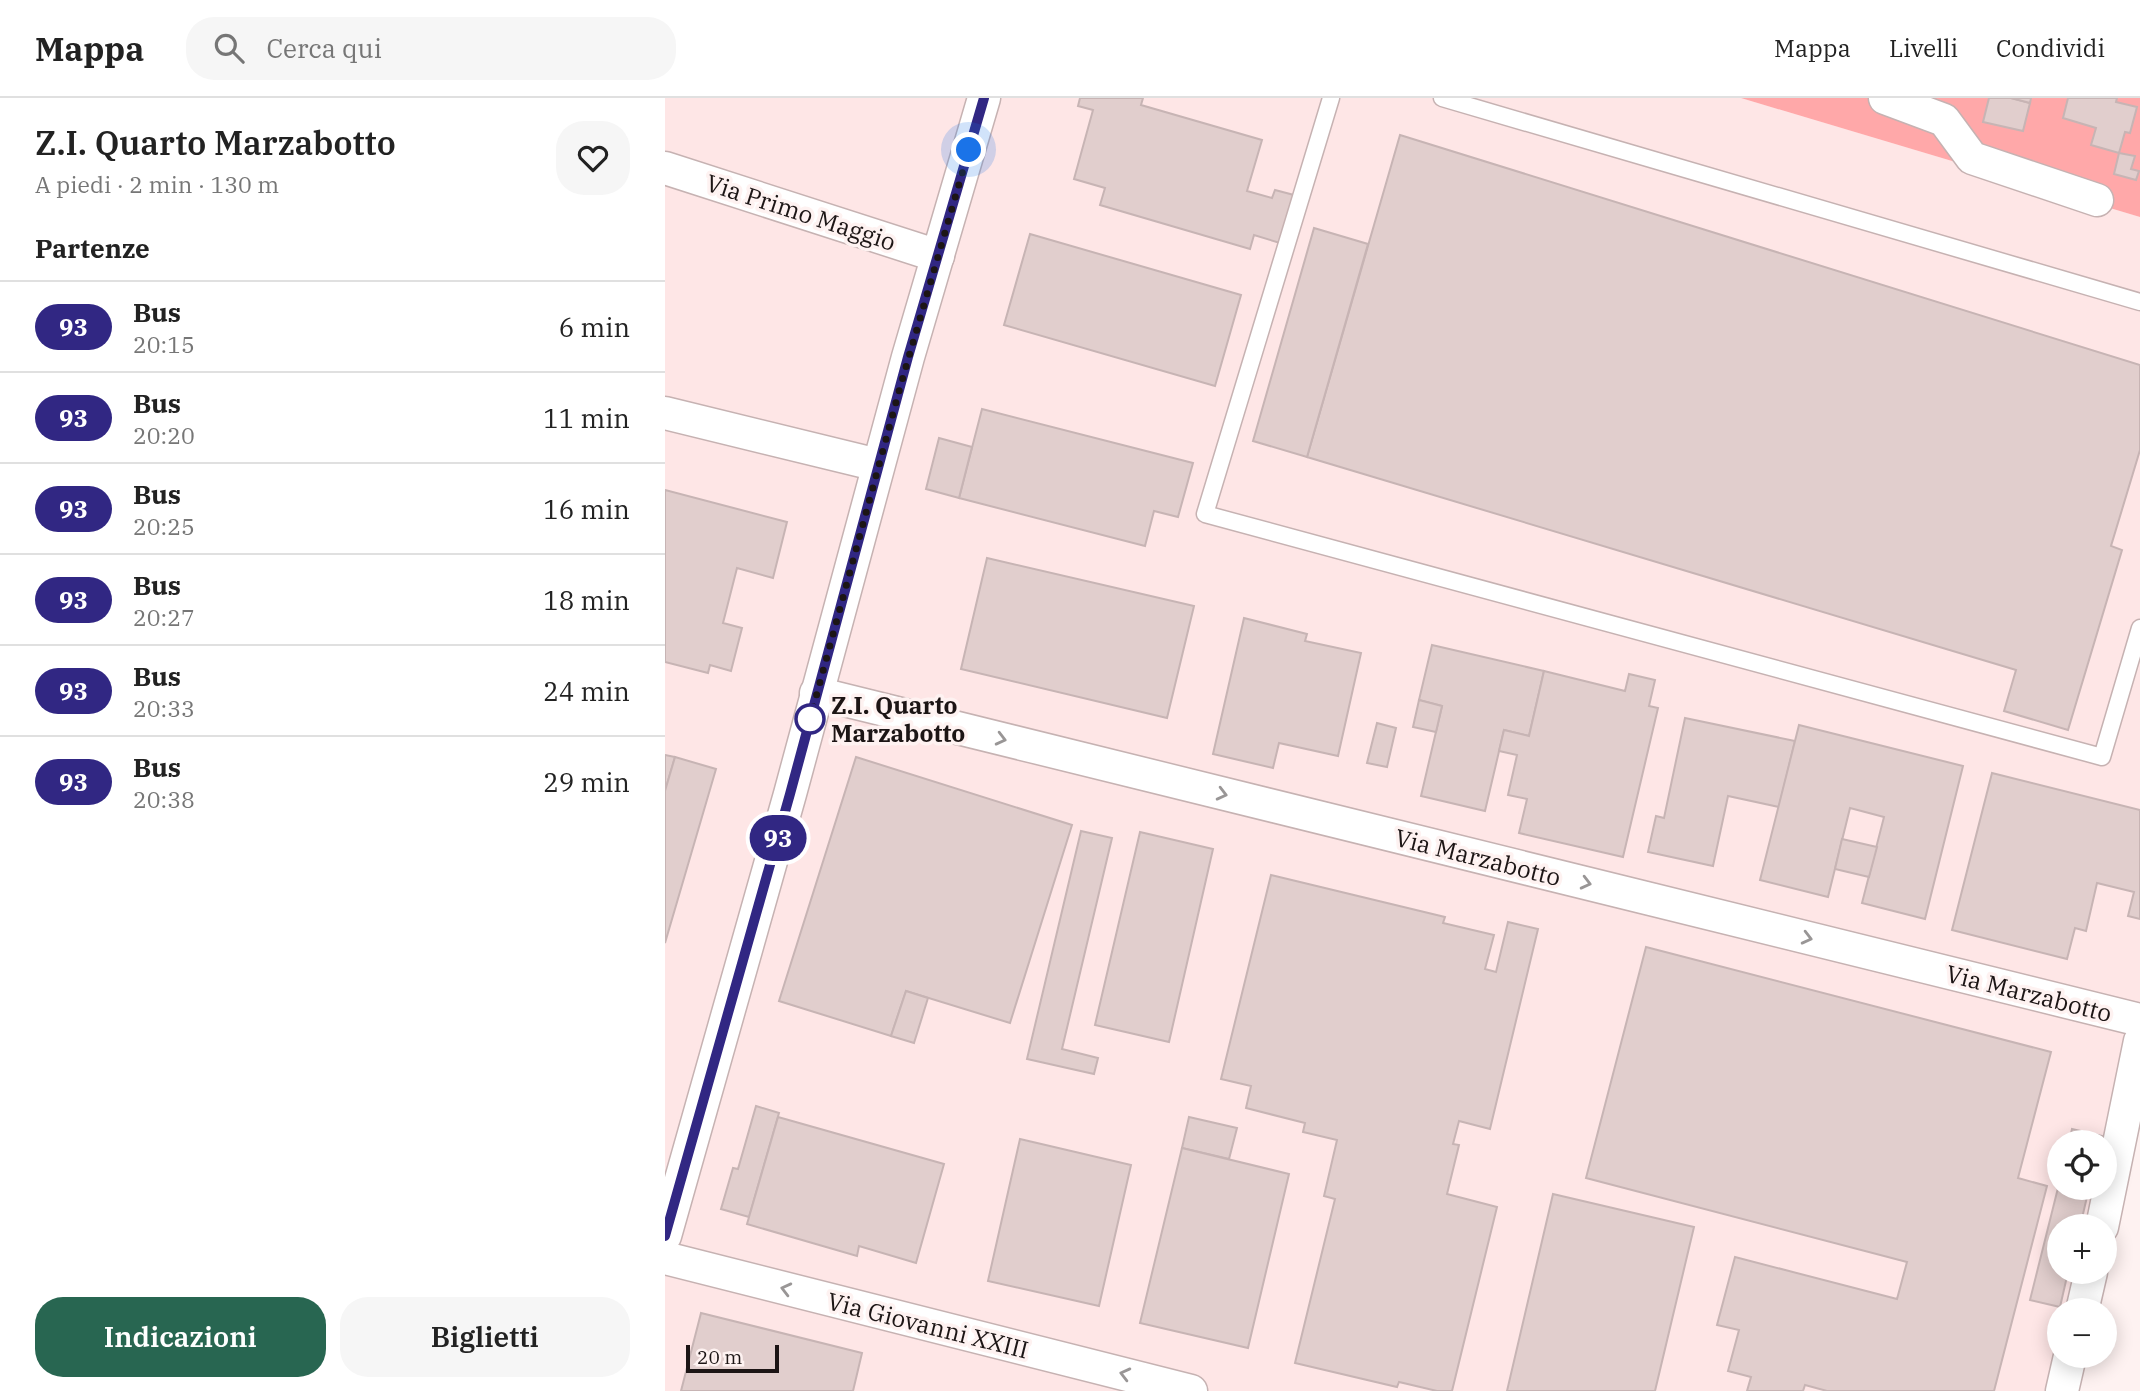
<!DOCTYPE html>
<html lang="it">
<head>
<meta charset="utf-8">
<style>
  body { margin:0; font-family:"IBM Plex Serif",serif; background:#f6f6f6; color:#222; height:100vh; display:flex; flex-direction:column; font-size:26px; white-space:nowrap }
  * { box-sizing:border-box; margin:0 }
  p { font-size:23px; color:#767676 }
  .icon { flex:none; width:38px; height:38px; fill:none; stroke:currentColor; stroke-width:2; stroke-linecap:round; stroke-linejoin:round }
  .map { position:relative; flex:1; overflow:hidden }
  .details { display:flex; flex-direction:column; background:#fff; width:665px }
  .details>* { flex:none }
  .badge { padding:0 14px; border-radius:23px; font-size:24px; line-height:46px }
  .buttons { position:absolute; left:1382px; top:1032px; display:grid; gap:14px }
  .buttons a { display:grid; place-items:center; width:70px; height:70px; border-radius:50%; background:#fff; box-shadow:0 4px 18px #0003; font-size:35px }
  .scale { position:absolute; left:21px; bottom:18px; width:93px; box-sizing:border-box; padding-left:7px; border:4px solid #1c1515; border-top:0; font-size:19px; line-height:24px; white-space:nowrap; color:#1c1515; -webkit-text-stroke:5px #fef2f1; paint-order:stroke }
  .you { position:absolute; width:35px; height:35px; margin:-18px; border:5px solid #fff; border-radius:50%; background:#1a73e8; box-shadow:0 0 0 10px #1a73e833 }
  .map>.badge { position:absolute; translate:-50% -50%; box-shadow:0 0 0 4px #fff }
  h2 { padding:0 35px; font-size:26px; line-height:63px }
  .round { display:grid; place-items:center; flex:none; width:74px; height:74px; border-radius:28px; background:#f6f6f6 }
  .headline { display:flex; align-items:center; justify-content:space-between; height:119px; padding:0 35px }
  h1 { font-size:33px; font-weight:600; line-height:52px }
  .cta { display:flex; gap:14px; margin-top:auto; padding:14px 35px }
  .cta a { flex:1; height:80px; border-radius:28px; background:#286651; color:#fff; font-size:28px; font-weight:600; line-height:80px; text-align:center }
  .cta a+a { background:#f6f6f6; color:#222 }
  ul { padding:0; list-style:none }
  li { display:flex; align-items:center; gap:21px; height:91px; padding:0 35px; border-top:2px solid #e0e0e0 }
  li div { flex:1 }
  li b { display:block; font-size:26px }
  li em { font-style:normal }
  li .badge { min-width:77px; font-weight:700; text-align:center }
  header { display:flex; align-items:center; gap:42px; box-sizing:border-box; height:98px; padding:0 35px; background:#fff; border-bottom:2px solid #e0e0e0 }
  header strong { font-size:33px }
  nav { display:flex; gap:38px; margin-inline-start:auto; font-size:24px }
  .search { width:490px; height:63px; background:#f6f6f6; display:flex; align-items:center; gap:18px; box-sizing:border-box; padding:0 24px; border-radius:28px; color:#767676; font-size:26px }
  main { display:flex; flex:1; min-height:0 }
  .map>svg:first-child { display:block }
  .built { fill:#fee6e6; fill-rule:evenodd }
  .green { fill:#ffa8a9 }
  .building { fill:#e1cecd; stroke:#c7b4b4; stroke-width:2 }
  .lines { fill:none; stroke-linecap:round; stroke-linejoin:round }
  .service-casing { stroke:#c6b2b2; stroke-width:19 }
  .minor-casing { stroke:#c6b2b2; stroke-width:35 }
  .service { stroke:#fff; stroke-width:16 }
  .minor { stroke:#fff; stroke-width:32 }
  .oneway { stroke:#999696 }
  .line-casing { stroke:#fff; stroke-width:16 }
  .line { stroke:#312783; stroke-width:10 }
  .walk { stroke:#1c1515; stroke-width:7; stroke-dasharray:0 12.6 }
  .stop-dot { fill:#fff; stroke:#312783; stroke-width:3.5 }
  .labels { text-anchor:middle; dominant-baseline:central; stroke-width:7; stroke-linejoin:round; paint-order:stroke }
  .street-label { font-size:24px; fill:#1c1515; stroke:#fef2f1 }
  .stop-label { font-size:24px; font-weight:bold; fill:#1c1515; stroke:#fef2f1; text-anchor:start }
</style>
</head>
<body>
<header>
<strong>Mappa</strong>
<div class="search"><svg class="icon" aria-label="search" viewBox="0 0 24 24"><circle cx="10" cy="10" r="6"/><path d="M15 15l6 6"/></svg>Cerca qui</div>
<nav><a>Mappa</a><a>Livelli</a><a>Condividi</a></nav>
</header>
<main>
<section class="details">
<div class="headline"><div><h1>Z.I. Quarto Marzabotto</h1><p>A piedi · 2 min · 130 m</p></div><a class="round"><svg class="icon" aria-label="heart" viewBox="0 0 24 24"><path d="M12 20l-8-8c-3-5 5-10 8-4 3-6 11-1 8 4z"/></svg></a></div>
<h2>Partenze</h2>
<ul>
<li><span class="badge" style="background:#312783;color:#fff">93</span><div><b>Bus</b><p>20:15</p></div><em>6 min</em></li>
<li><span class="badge" style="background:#312783;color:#fff">93</span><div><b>Bus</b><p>20:20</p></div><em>11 min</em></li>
<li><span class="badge" style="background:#312783;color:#fff">93</span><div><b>Bus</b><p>20:25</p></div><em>16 min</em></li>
<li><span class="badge" style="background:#312783;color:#fff">93</span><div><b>Bus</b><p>20:27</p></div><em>18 min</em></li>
<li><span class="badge" style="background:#312783;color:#fff">93</span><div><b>Bus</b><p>20:33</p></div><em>24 min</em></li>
<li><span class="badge" style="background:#312783;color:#fff">93</span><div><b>Bus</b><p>20:38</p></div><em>29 min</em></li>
</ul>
<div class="cta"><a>Indicazioni</a><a>Biglietti</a></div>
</section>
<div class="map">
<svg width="1475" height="1293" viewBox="0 0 1475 1293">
  <rect width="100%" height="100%" fill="#fef2f1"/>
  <path class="built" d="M 0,0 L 1076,0 L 1475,119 L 1475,1012 L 1440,1157 L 1440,1129 L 1395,1129 L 1395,1174 L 1436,1174 L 1427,1213 L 1395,1213 L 1395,1258 L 1408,1293 L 0,1293 ZM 1395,1045 L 1440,1045 L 1440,1090 L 1395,1090 Z"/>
  <path class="green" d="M 1076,0 L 1475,0 L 1475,119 Z"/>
  <g class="building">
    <path d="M 415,0 L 478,0 L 476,7 L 597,42 L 582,93 L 607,100 L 610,92 L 629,97 L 615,145 L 589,137 L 585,151 L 435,107 L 440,90 L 409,81 L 428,12 L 413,8 Z"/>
    <path d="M 1324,0 L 1346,0 L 1365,5 L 1358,33 L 1318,24 Z"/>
    <path d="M 1346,0 L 1366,0 L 1365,5 Z"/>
    <path d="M 1403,0 L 1452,0 L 1451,4 L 1472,9 L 1465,35 L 1460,34 L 1454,55 L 1426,47 L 1431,30 L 1398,20 Z"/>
    <path d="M 735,37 L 1475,267 L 1475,352 L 1446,448 L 1457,452 L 1403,632 L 1339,613 L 1351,572 L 642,359 Z"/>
    <path d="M 1454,55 L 1470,58 L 1466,71 L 1474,73 L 1471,82 L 1449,76 Z"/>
    <path d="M 649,130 L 703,146 L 642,359 L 588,343 Z"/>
    <path d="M 365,136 L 576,197 L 550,288 L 339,227 Z"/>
    <path d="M 317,311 L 528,365 L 513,419 L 489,413 L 480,448 L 294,400 Z"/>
    <path d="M 274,340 L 307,349 L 294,400 L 261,391 Z"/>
    <path d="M 0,392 L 122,424 L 108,480 L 72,470 L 58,525 L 77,530 L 66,573 L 45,567 L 43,575 L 0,564 Z"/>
    <path d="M 322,460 L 529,508 L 502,620 L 296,571 Z"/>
    <path d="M 579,520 L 642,536 L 640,543 L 696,555 L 673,658 L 614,645 L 608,670 L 548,656 Z"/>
    <path d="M 767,547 L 879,573 L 864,638 L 839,632 L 820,713 L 756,698 L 777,608 L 754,602 Z"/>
    <path d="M 879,573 L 960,593 L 964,576 L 990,582 L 984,608 L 993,610 L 958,759 L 854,735 L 862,701 L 843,697 L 852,657 L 834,653 L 839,632 L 864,638 Z"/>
    <path d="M 754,602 L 777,608 L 771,634 L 748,629 Z"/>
    <path d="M 1020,620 L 1130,643 L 1114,709 L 1063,698 L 1048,768 L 983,754 L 991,718 L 999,720 Z"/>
    <path d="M 712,625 L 731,630 L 722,669 L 702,665 Z"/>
    <path d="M 1134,627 L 1298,668 L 1260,821 L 1197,805 L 1219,719 L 1185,710 L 1163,799 L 1095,782 Z"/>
    <path d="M 0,657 L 10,659 L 0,693 Z"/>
    <path d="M 10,659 L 51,671 L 0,845 L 0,693 Z"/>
    <path d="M 191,659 L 407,727 L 345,925 L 241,893 L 226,938 L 114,903 Z"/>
    <path d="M 1327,675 L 1475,712 L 1475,821 L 1463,818 L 1469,794 L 1432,785 L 1421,833 L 1410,830 L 1402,861 L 1287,832 Z"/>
    <path d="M 416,733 L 447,740 L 397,951 L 433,960 L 429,976 L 362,961 Z"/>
    <path d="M 475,734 L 548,751 L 504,944 L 430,927 Z"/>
    <path d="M 1177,741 L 1212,749 L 1204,779 L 1170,771 Z"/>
    <path d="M 606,777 L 780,819 L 778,825 L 829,837 L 820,871 L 831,874 L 843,824 L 873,831 L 825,1031 L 794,1023 L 788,1046 L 794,1047 L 782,1096 L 832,1109 L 787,1293 L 772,1293 L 734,1284 L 732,1289 L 630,1265 L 670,1101 L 659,1098 L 672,1042 L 638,1034 L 640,1025 L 581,1010 L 586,988 L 556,981 Z"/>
    <path d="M 981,849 L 1386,954 L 1353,1080 L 1382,1088 L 1329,1293 L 1162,1293 L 1140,1287 L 1138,1293 L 1082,1293 L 1086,1279 L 1063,1273 L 1074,1232 L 1052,1227 L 1070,1159 L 1232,1201 L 1242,1164 L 921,1080 Z"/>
    <path d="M 241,893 L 263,900 L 249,945 L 226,938 Z"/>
    <path d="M 91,1008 L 114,1015 L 84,1119 L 56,1111 L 68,1070 L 73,1071 Z"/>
    <path d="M 113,1019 L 279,1066 L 251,1165 L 194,1148 L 192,1158 L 82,1126 Z"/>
    <path d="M 524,1019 L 572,1030 L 564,1061 L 517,1050 Z"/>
    <path d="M 1407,1031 L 1437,1038 L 1435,1045 L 1404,1045 Z"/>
    <path d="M 355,1041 L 466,1067 L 434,1208 L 323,1183 Z"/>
    <path d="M 517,1050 L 624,1076 L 583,1250 L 475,1225 Z"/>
    <path d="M 1395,1082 L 1395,1090 L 1424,1090 L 1415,1129 L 1395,1129 L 1395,1174 L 1403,1174 L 1395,1209 L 1365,1202 Z"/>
    <path d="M 888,1096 L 1029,1129 L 990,1293 L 842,1293 Z"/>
    <path d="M 36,1215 L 197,1255 L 188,1293 L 16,1293 Z"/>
  </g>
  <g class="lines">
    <defs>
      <g id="service">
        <path d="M 666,0 L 540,416 L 1437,659 L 1475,530"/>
        <path d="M 777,0 L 1475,204"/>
      </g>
      <g id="minor">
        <path d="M 1220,0 L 1279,22 L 1307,60 L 1432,102"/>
        <path d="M 0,70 L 273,158"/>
        <path d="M 0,315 L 213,367"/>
        <path d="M 151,595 L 1475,922"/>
        <path d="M 1437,1129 L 1475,943"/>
        <path d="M 0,1138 L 125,696 L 243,259 L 319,0"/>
        <path d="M 0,1160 L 526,1293"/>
        <path d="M 1417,1213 L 1426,1174"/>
        <path d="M 1397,1293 L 1405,1258"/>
      </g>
    </defs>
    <use href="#service" class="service-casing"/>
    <use href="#minor" class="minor-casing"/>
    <use href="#service" class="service"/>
    <use href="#minor" class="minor"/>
  </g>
  <defs><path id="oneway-chevron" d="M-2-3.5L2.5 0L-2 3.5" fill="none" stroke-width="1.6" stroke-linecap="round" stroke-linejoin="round" transform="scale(1.75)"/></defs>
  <g class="oneway">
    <use href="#oneway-chevron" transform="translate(336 641) rotate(14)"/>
    <use href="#oneway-chevron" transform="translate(557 696) rotate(14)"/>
    <use href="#oneway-chevron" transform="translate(921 785) rotate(14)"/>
    <use href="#oneway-chevron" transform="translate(1142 840) rotate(14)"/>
    <use href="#oneway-chevron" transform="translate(121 1191) rotate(-166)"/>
    <use href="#oneway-chevron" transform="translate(460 1276) rotate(-166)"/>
  </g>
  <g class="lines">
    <defs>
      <path id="line" d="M 0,1138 L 125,696 L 243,259 L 319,0"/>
    </defs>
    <use href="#line" class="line-casing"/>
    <use href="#line" class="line"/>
    <path class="walk" d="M 145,621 L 236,286 L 304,52"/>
  </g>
  <circle class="stop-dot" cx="145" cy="621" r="14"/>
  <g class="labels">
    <g class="street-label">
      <text transform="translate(136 114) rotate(18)">Via Primo Maggio</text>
      <text transform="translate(813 759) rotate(14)">Via Marzabotto</text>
      <text transform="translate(1364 895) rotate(14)">Via Marzabotto</text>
      <text transform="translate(263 1227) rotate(14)">Via Giovanni XXIII</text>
    </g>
    <g class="stop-label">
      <text x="166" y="607">Z.I. Quarto<tspan x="166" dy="28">Marzabotto</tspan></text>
    </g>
  </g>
</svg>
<div class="buttons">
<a><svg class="icon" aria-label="locate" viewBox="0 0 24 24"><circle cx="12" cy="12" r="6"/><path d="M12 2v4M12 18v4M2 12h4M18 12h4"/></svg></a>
<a>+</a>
<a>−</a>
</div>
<div class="scale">20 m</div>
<div class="you" style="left:304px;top:52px"></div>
<b class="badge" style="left:113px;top:740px;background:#312783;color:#fff">93</b>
</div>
</main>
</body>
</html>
